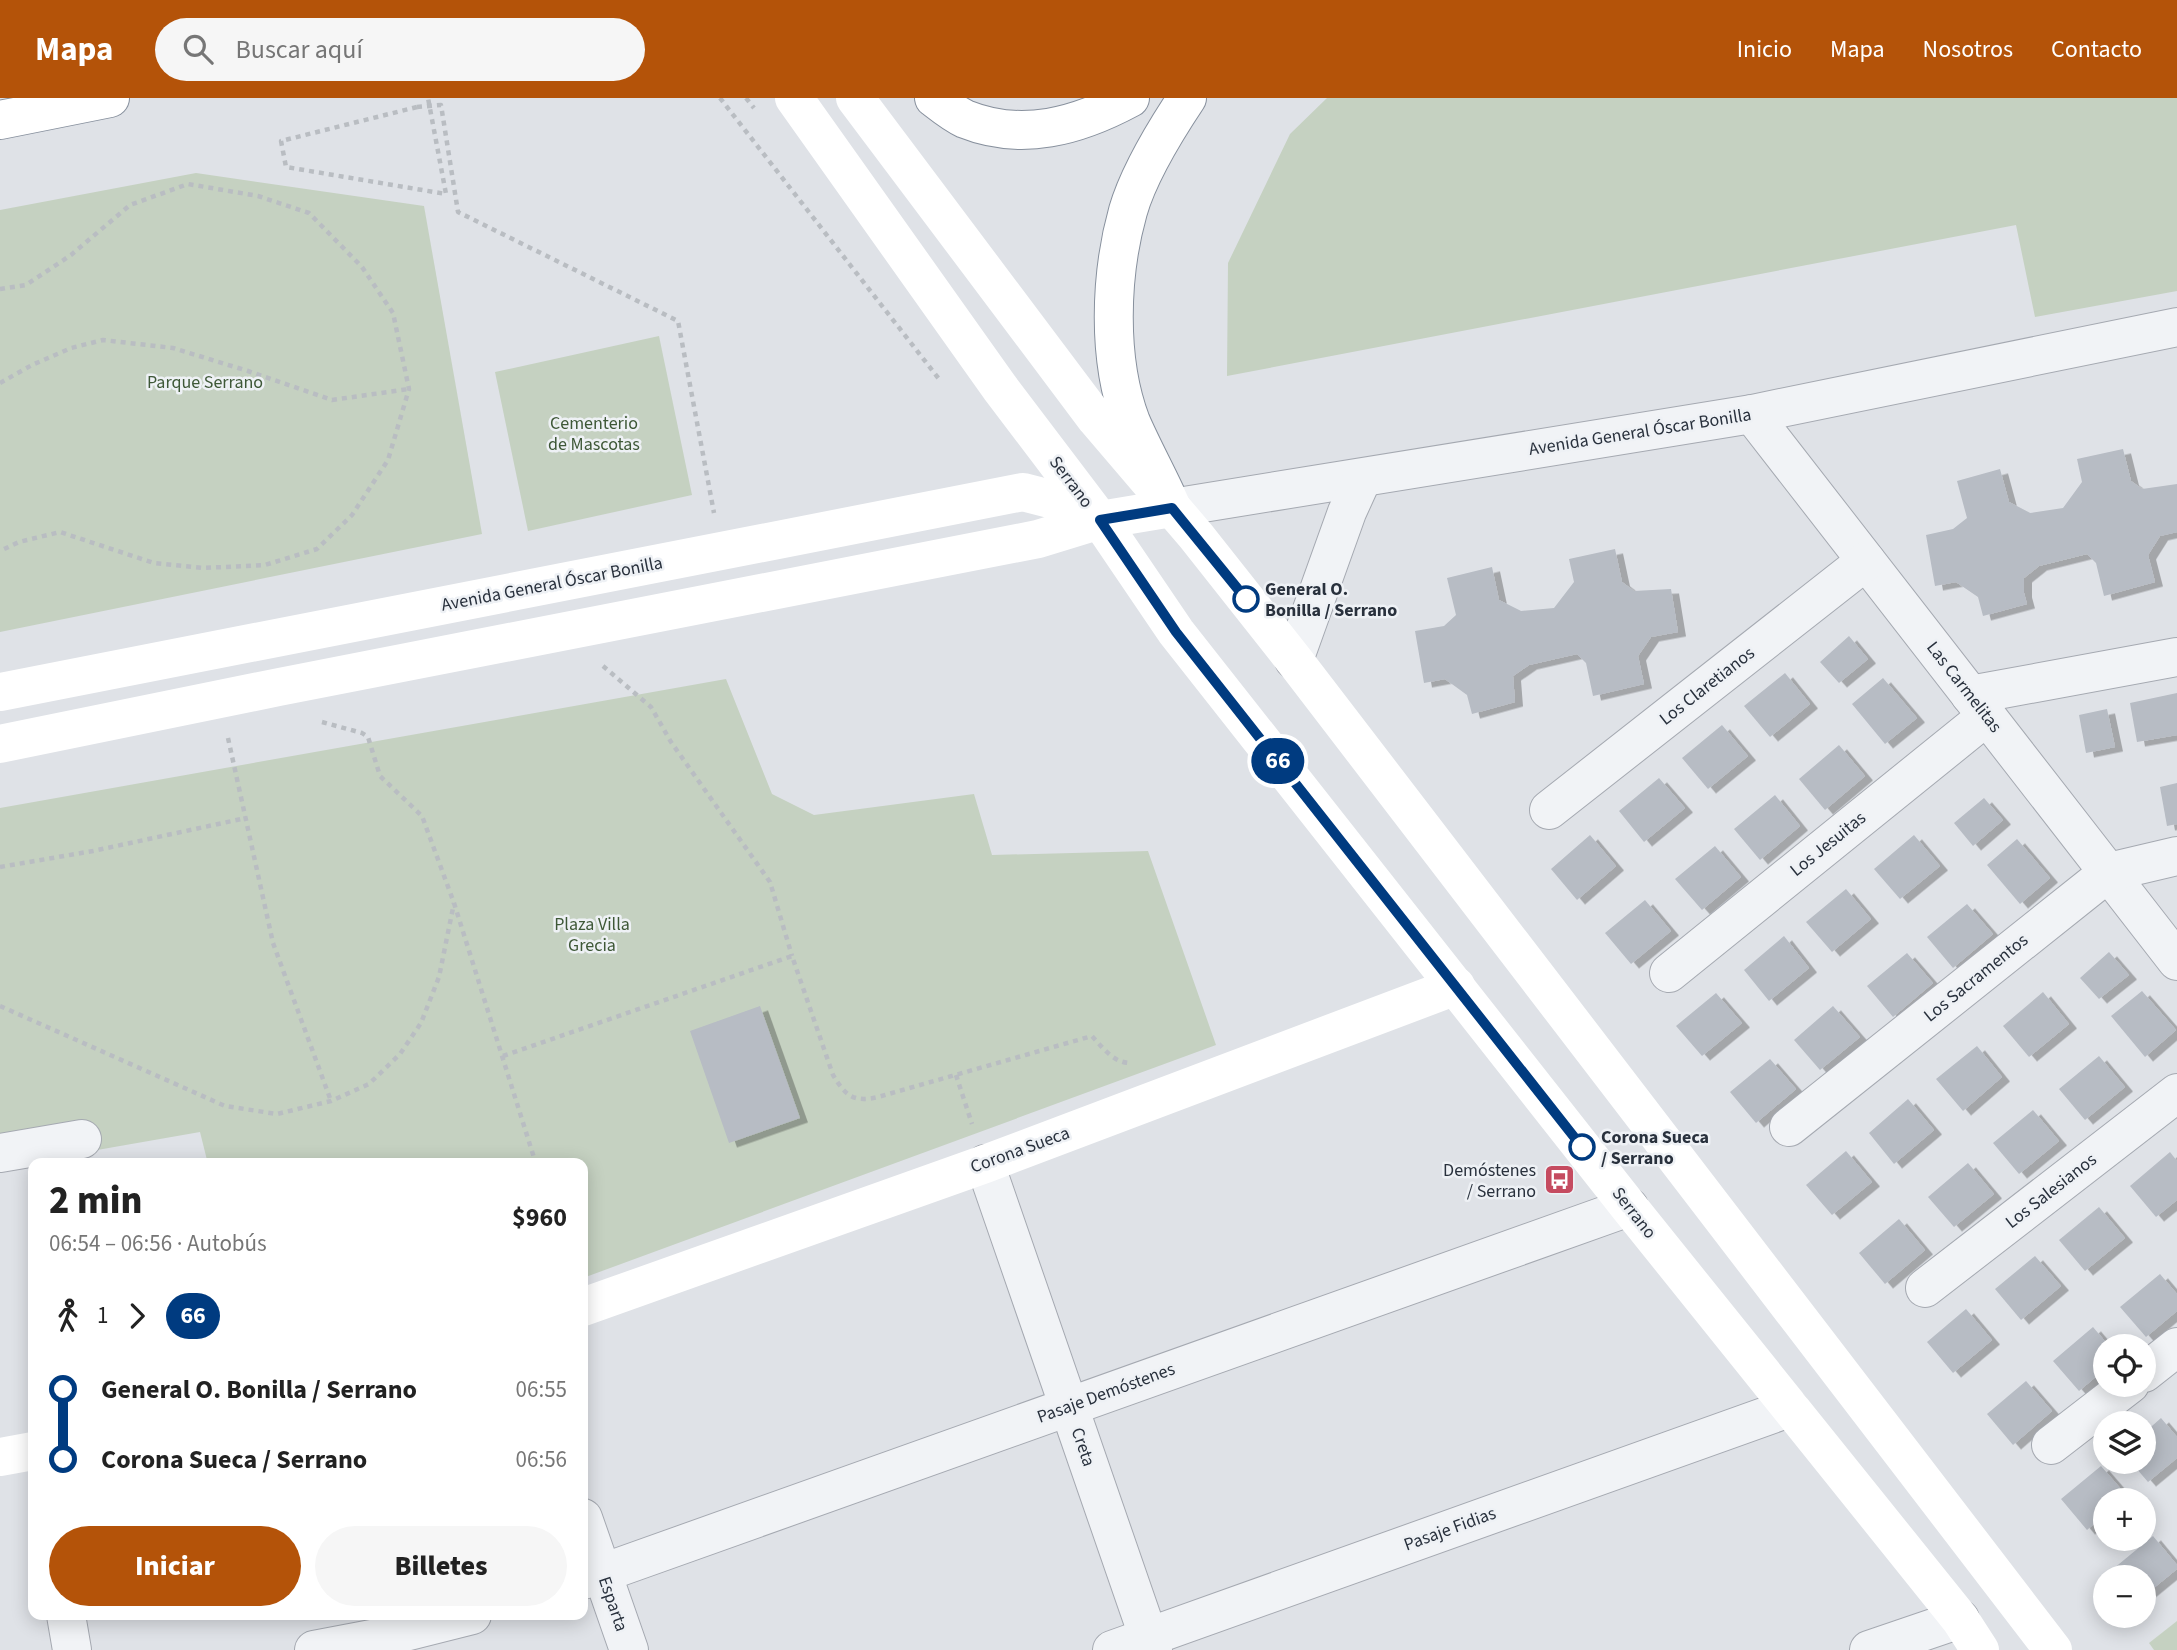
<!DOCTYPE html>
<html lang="es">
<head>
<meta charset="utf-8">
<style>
  body { margin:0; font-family:"Source Sans 3",sans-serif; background:#f6f6f6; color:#222; height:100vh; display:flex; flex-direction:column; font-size:26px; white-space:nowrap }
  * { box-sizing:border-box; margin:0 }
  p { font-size:23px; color:#767676 }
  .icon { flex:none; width:38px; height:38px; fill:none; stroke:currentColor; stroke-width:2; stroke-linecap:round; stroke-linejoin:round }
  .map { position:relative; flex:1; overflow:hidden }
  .drawer { position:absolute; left:28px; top:1060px; width:560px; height:462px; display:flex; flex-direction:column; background:#fff; border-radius:14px; box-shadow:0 4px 18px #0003 }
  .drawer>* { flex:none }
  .badge { padding:0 14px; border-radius:23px; font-size:24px; line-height:46px }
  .tools { position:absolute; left:2093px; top:1236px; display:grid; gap:14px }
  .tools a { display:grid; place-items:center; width:63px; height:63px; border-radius:50%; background:#fff; box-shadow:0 4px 18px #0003; font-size:35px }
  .map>.badge { position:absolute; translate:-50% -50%; box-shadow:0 0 0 4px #fff }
  .legs { display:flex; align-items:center; gap:10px; height:77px; padding:0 21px; font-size:23px }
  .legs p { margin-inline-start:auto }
  .head { display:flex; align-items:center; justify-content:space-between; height:119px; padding:0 21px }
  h1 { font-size:38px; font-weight:800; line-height:52px }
  .button { display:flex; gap:14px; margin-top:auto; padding:14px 21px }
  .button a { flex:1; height:80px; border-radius:42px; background:#b45309; color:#fff; font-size:28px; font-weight:800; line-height:80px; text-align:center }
  .button a+a { background:#f6f6f6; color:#222 }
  ul { padding:0 21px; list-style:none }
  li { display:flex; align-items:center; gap:24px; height:70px; font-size:26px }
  li i { display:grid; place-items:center; width:10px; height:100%; margin:0 9px; background:currentColor }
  li i::after { content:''; width:18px; height:18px; margin:-9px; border:5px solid; border-radius:50%; background:#fff }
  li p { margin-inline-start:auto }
  li:first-child i { background:linear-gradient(#0000 50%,currentColor 0) }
  li:last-child i { background:linear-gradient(currentColor 50%,#0000 0) }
  header { display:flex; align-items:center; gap:42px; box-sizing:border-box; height:98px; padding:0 35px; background:#b45309; color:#fff }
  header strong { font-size:33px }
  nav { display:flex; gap:38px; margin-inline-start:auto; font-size:24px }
  .search { width:490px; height:63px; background:#f6f6f6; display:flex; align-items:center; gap:18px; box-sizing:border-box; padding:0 24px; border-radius:38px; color:#767676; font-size:26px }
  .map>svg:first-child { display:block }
  .green { fill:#c5d1c1 }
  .building { fill:#b7bcc4; filter:url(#shadow) }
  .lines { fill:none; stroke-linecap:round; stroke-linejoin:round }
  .street-casing { stroke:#a5a9b1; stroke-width:40 }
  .highway-casing { stroke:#87909d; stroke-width:40 }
  .path { stroke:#b9bdc2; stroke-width:4.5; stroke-dasharray:5 5; stroke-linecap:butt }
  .street { stroke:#f1f3f6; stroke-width:38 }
  .secondary { stroke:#fff; stroke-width:38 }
  .highway { stroke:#fff; stroke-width:38 }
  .path-bridge { stroke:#b9bdc2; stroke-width:4.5; stroke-dasharray:5 5; stroke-linecap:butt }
  .line-1-casing { stroke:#fff; stroke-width:16 }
  .line-1 { stroke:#003b80; stroke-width:10 }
  .stop-1-dot { fill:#fff; stroke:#003b80; stroke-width:3.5 }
  .labels { text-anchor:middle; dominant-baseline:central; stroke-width:5; stroke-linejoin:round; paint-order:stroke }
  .park-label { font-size:18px; fill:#3e5837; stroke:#eef1f5 }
  .street-label { font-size:18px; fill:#29313d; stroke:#eef1f5 }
  .stop-label { font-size:18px; font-weight:bold; fill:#29313d; stroke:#eef1f5; text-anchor:start }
  .poi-label { font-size:18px; fill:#29313d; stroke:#eef1f5; text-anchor:end }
</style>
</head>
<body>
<header>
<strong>Mapa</strong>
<div class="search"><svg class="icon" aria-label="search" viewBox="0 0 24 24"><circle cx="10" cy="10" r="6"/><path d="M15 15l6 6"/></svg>Buscar aquí</div>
<nav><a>Inicio</a><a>Mapa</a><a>Nosotros</a><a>Contacto</a></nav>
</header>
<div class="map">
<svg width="2177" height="1552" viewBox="0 0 2177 1552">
  <defs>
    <filter id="shadow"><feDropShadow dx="8" dy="4.5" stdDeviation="0" flood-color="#0004"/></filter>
  </defs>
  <rect width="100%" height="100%" fill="#dfe2e7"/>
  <g class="green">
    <path d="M 1327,0 L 2177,0 L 2177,193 L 2035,219 L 2016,127 L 1227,278 L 1228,165 L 1290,36 Z"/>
    <path d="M 196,75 L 424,108 L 482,436 L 0,534 L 0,112 Z"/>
    <path d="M 659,238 L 692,397 L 528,433 L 495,274 Z"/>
    <path d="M 726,581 L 772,696 L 814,717 L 974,696 L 992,757 L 1148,753 L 1216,947 L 583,1180 L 583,1066 L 208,1066 L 200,1034 L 0,1069 L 0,710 Z"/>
    <path d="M 2177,1523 L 2177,1552 L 2154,1552 L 2149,1545 Z"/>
  </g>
  <g class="building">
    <path d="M 2123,351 L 2131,383 L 2142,391 L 2177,386 L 2177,434 L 2160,438 L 2148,457 L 2155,484 L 2104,498 L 2096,465 L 2087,456 L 2039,468 L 2024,480 L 2024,495 L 2027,506 L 1983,518 L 1978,499 L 1956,484 L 1935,488 L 1926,437 L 1953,431 L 1967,420 L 1957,383 L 2000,371 L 2009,404 L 2030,415 L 2063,410 L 2082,384 L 2077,361 Z"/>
    <path d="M 1615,451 L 1622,484 L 1634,493 L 1671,491 L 1678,534 L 1651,539 L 1638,558 L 1644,586 L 1593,598 L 1586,565 L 1577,556 L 1529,567 L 1513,578 L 1515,604 L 1472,616 L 1467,597 L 1445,581 L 1424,585 L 1415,533 L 1444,528 L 1456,517 L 1447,480 L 1492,469 L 1499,502 L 1521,513 L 1554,510 L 1574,484 L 1569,461 Z"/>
    <path d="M 1849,538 L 1868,561 L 1839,585 L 1820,564 Z"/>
    <path d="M 1785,575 L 1810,606 L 1770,639 L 1744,608 Z"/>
    <path d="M 1883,580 L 1917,620 L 1885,646 L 1852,606 Z"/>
    <path d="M 2177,595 L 2177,637 L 2137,644 L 2130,605 Z"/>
    <path d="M 2107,611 L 2115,649 L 2086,655 L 2079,617 Z"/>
    <path d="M 1722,627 L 1748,658 L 1708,691 L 1682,660 Z"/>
    <path d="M 1839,647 L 1865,678 L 1825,712 L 1799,681 Z"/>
    <path d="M 1659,680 L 1685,710 L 1644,744 L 1619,713 Z"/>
    <path d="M 2177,685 L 2177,726 L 2167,728 L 2160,689 Z"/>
    <path d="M 1775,697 L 1800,728 L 1760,762 L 1734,731 Z"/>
    <path d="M 1984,700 L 2003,722 L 1973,748 L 1954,725 Z"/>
    <path d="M 1590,737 L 1616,768 L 1577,802 L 1551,771 Z"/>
    <path d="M 1914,737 L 1940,768 L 1900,801 L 1874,771 Z"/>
    <path d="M 2017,741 L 2050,780 L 2020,806 L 1987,767 Z"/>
    <path d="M 1715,748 L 1741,779 L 1702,812 L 1675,781 Z"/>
    <path d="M 1846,791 L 1871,821 L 1832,854 L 1806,824 Z"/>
    <path d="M 1645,802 L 1671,833 L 1631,866 L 1605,835 Z"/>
    <path d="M 1967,806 L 1993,836 L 1953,870 L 1927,839 Z"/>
    <path d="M 1784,838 L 1809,870 L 1769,903 L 1744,872 Z"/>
    <path d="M 2109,854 L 2129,877 L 2099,901 L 2080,880 Z"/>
    <path d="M 1907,855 L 1933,885 L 1893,919 L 1867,888 Z"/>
    <path d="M 2142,893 L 2176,932 L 2145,959 L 2111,918 Z"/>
    <path d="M 2043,894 L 2069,926 L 2029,959 L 2003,928 Z"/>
    <path d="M 1716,895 L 1742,925 L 1702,958 L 1676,928 Z"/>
    <path d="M 760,908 L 800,1020 L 729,1045 L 690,933 Z"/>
    <path d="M 1833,908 L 1860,939 L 1820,972 L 1794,942 Z"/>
    <path d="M 1977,948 L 2002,979 L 1963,1013 L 1936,981 Z"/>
    <path d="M 2099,958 L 2125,989 L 2085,1022 L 2059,991 Z"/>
    <path d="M 1770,961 L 1796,991 L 1756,1025 L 1730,994 Z"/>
    <path d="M 1908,1001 L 1934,1032 L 1894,1066 L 1869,1035 Z"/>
    <path d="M 2033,1012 L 2059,1043 L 2019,1076 L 1993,1045 Z"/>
    <path d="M 1846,1053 L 1872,1084 L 1832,1117 L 1806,1087 Z"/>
    <path d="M 2170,1054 L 2177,1063 L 2177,1102 L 2156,1119 L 2130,1088 Z"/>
    <path d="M 1968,1065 L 1994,1096 L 1954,1129 L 1928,1099 Z"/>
    <path d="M 2099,1109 L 2125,1140 L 2085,1173 L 2059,1142 Z"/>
    <path d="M 1899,1121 L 1925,1152 L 1885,1186 L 1859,1155 Z"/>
    <path d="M 2035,1158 L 2061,1188 L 2021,1222 L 1995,1191 Z"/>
    <path d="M 2160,1176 L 2177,1196 L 2177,1213 L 2146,1239 L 2120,1209 Z"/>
    <path d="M 1966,1211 L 1992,1242 L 1953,1275 L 1927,1244 Z"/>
    <path d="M 2093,1229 L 2109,1248 L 2105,1248 L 2105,1271 L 2079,1293 L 2053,1263 Z"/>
    <path d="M 2026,1283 L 2052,1313 L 2013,1347 L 1987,1316 Z"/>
    <path d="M 2161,1320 L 2177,1339 L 2177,1360 L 2148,1384 L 2130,1363 L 2144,1363 L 2144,1335 Z"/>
    <path d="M 2101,1368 L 2127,1398 L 2123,1402 L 2105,1402 L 2105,1416 L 2087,1432 L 2061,1401 Z"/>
    <path d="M 2153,1438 L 2177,1467 L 2177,1471 L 2144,1498 L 2144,1479 L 2119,1479 L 2113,1471 Z"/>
  </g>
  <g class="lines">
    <defs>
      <g id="street">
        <path d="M 1752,316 L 2177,863"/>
        <path d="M 1172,410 L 1752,316 L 2177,229"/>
        <path d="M 1294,562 L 1347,414 L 1362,381"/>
        <path d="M 1970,597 L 2177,559"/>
        <path d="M 1549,712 L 1866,463"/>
        <path d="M 1669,875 L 1987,618"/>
        <path d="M 1789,1029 L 2109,774 L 2177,758"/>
        <path d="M 0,1055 L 82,1041"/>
        <path d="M 985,1066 L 1153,1552"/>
        <path d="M 1925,1190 L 2177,995"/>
        <path d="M 2144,1275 L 2177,1249"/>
        <path d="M 2051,1347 L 2130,1286"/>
        <path d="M 583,1420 L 629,1552"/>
        <path d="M 583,1482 L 1629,1109"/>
        <path d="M 66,1517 L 72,1552"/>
        <path d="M 314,1552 L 393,1537 L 472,1517"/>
        <path d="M 1112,1552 L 1789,1310"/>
        <path d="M 1869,1552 L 1960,1521"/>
      </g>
      <g id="highway">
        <path d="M 934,0 C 943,7 954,16 965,21 C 1022,44 1078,28 1130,0"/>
        <path d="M 0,22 L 110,0"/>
        <path d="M 1172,410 C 1160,382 1143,352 1131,324 C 1107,261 1110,177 1128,113 C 1139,75 1165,33 1187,0"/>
      </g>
    </defs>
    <use href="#street" class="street-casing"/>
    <use href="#highway" class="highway-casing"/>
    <g class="path">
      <path d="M 720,0 L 939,281"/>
      <path d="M 746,0 L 754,10"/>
      <path d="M 417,9 L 441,7 L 458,114 L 678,223 L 714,415"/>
      <path d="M 0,191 L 26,187 L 71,157 L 130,107 L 188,86 L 258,98 L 309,115 L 362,169 L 393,215 L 409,291 L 388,362 L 352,417 L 317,451 L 265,467 L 203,470 L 154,465 L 60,434 L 19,444 L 0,453"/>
      <path d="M 0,285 L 32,267 L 71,250 L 103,242 L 173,250 L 248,273 L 332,302 L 409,291"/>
      <path d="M 603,568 L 651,609 L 671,644 L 770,784 L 792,858"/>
      <path d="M 322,624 L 362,635 L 368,639 L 380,678 L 422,718 L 454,805 L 536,1066"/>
      <path d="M 228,640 L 273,845 L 331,1003"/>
      <path d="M 0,769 L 93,753 L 246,720"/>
      <path d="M 0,908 L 225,1008 L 277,1016 L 331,1003 L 369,986 L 400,956 L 421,925 L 439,879 L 454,805"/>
      <path d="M 503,958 L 792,858 L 833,977 C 845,997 853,1005 878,999 L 1092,938 C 1103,950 1113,964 1129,965"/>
      <path d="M 956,977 L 972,1026"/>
    </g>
    <use href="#street" class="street"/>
    <g class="secondary">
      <path d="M 794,0 L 1000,290 L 1100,422 L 1176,534 L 1629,1109 L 1960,1521 L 1980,1552"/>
      <path d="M 855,0 L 1096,321 L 1196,438 L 1294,562 L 2053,1552"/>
      <path d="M 0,594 L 1023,394 L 1054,402 L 1098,421"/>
      <path d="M 0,646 L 279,589 L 1038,441 L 1100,422 L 1172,410"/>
      <path d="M 583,1209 L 985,1066 L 1456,888"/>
      <path d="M 0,1359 L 33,1353"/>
    </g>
    <use href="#highway" class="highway"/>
    <path class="path-bridge" d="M 417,9 L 281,43 L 286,69 L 446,96 L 428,0"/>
  </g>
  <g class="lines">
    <defs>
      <path id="line-1" d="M 1246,501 L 1172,410 L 1100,422 L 1176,534 L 1582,1049"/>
    </defs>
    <use href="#line-1" class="line-1-casing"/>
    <use href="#line-1" class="line-1"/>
  </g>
  <defs>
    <symbol id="bus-square" viewBox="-11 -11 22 22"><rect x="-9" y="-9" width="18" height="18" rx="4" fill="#c54b60" stroke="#eef1f5"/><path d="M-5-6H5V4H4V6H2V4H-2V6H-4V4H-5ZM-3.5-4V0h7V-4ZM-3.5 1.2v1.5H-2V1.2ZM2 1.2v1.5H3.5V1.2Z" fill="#fff"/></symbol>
  </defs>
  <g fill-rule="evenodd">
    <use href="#bus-square" x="1542" y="1064" width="35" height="35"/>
  </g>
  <g class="stop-1-dot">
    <circle cx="1246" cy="501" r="12"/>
    <circle cx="1582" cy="1049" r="12"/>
  </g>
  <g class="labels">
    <g class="park-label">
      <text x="205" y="284">Parque Serrano</text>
      <text x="594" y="325">Cementerio<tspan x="594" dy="21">de Mascotas</tspan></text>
      <text x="592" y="826">Plaza Villa<tspan x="592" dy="21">Grecia</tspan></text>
    </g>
    <g class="street-label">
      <text transform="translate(1640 334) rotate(-9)">Avenida General Óscar Bonilla</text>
      <text transform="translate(1071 384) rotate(53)">Serrano</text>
      <text transform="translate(552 486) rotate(-11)">Avenida General Óscar Bonilla</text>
      <text transform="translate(1707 588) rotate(-38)">Los Claretianos</text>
      <text transform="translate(1964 589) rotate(52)">Las Carmelitas</text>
      <text transform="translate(1828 746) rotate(-39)">Los Jesuitas</text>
      <text transform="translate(1976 880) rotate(-39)">Los Sacramentos</text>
      <text transform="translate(1020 1052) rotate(-20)">Corona Sueca</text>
      <text transform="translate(2051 1093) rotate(-38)">Los Salesianos</text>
      <text transform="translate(1634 1115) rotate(52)">Serrano</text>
      <text transform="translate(1106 1295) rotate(-20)">Pasaje Demóstenes</text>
      <text transform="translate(1083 1349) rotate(71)">Creta</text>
      <text transform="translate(1450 1431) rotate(-20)">Pasaje Fidias</text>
      <text transform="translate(613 1506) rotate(71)">Esparta</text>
    </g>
    <g class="stop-label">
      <text x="1265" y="491">General O.<tspan x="1265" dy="21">Bonilla / Serrano</tspan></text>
      <text x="1601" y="1039">Corona Sueca<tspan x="1601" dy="21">/ Serrano</tspan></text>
    </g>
    <g class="poi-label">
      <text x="1536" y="1072">Demóstenes<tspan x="1536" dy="21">/ Serrano</tspan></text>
    </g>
  </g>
</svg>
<div class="tools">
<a><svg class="icon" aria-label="locate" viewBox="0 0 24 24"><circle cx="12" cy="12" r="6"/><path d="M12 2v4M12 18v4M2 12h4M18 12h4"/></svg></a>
<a><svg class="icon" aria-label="layers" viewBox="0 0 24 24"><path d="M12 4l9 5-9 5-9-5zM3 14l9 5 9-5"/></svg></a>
<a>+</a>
<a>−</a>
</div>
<b class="badge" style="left:1278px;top:663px;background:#003b80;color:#fff">66</b>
<section class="drawer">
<div class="head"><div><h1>2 min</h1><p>06:54 – 06:56 · Autobús</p></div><b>$960</b></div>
<div class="legs"><svg class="icon" aria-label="walk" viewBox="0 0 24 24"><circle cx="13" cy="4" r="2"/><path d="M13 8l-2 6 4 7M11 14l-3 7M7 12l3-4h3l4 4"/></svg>1<svg class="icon" aria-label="forward" viewBox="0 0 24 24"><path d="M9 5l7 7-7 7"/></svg><b class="badge" style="background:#003b80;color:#fff">66</b></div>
<ul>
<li><i style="color:#003b80"></i><b>General O. Bonilla / Serrano</b><p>06:55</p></li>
<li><i style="color:#003b80"></i><b>Corona Sueca / Serrano</b><p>06:56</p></li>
</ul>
<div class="button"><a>Iniciar</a><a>Billetes</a></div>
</section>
</div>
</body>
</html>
